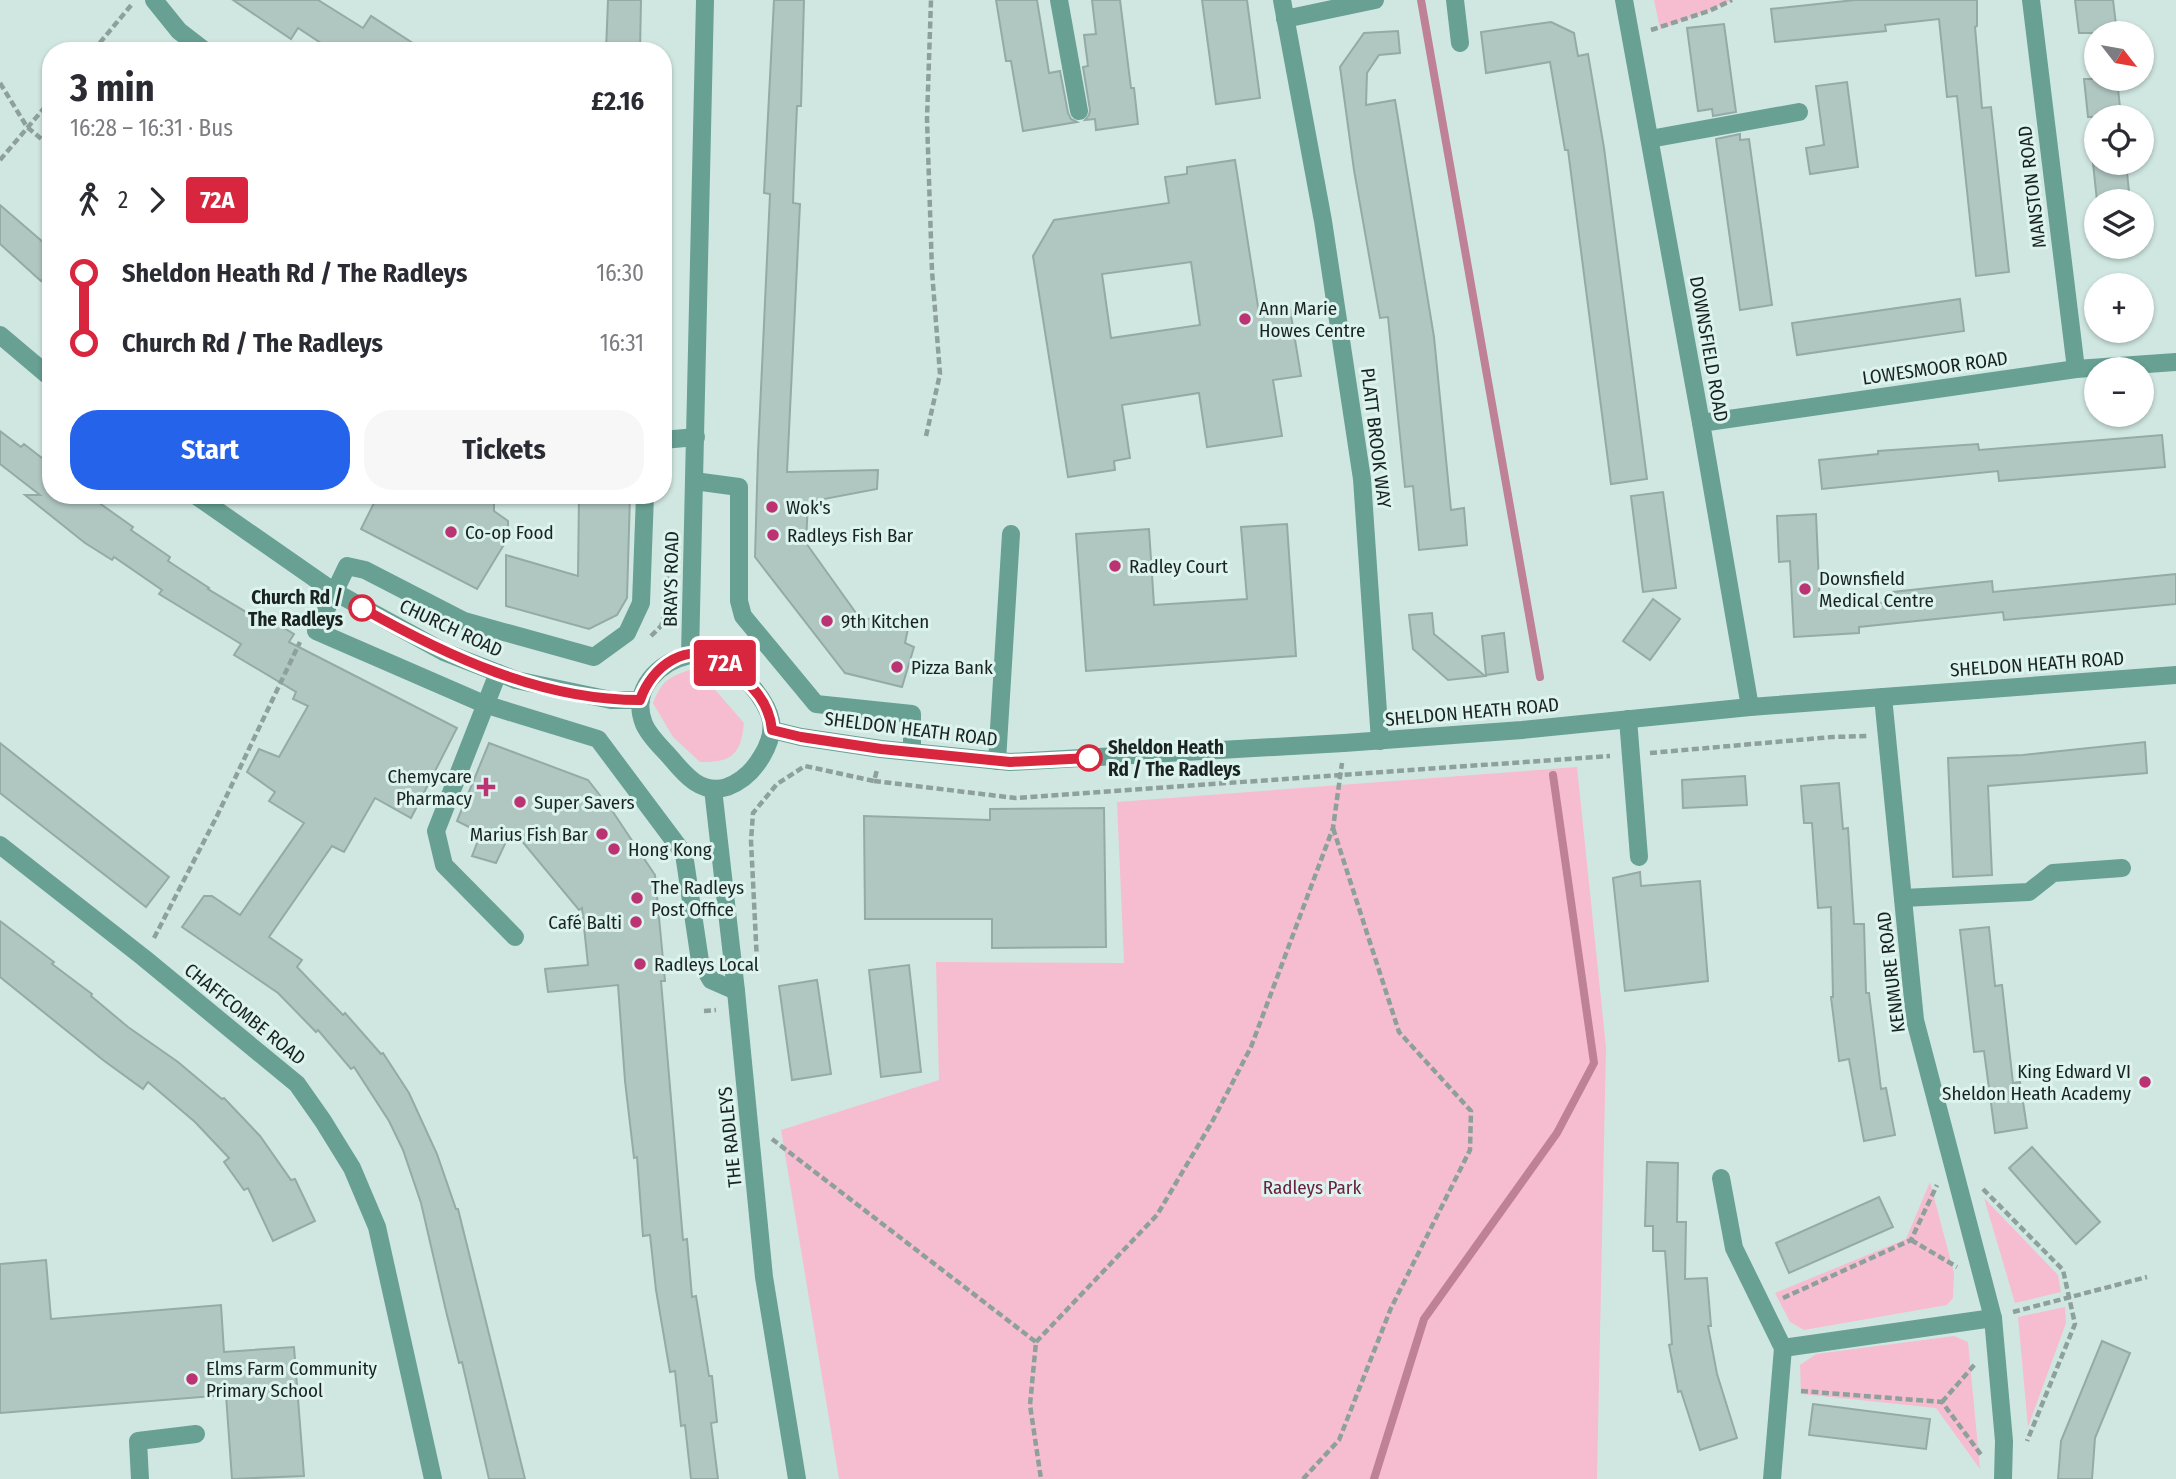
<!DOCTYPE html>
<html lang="en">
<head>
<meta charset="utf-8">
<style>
  body { margin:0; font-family:"Fira Sans Condensed",sans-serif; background:#f7f7f7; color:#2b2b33; height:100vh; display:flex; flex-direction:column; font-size:26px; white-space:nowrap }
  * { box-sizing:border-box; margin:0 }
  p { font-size:23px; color:#7c7c81 }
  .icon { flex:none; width:38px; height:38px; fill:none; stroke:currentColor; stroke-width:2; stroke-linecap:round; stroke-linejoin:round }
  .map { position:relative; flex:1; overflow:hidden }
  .sheet { position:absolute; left:42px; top:42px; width:630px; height:462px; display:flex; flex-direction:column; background:#fff; border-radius:28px; box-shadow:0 2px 5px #0004 }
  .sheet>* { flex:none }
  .badge { padding:0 14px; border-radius:5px; font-size:24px; line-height:46px }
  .needle { width:46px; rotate:121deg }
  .controls { position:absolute; left:2084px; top:21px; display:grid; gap:14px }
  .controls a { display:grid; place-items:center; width:70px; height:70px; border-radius:50%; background:#fff; box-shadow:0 2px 5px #0004; font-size:35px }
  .map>.badge { position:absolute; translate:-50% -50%; box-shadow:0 0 0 4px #fff }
  .legs { display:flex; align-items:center; gap:10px; height:77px; padding:0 28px; font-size:23px }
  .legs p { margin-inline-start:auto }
  .summary { display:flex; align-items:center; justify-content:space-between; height:119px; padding:0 28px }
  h1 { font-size:38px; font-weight:700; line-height:52px }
  .cta { display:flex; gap:14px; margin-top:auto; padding:14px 28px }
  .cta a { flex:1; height:80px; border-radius:28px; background:#2563eb; color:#fff; font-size:28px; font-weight:700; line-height:80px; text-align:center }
  .cta a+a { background:#f7f7f7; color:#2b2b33 }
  ul { padding:0 28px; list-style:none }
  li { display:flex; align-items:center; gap:24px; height:70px; font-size:26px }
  li i { display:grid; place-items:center; width:10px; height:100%; margin:0 9px; background:currentColor }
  li i::after { content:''; width:18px; height:18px; margin:-9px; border:5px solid; border-radius:50%; background:#fff }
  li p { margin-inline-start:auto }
  li:first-child i { background:linear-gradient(#0000 50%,currentColor 0) }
  li:last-child i { background:linear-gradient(currentColor 50%,#0000 0) }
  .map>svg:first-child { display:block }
  .green { fill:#f6bdd0 }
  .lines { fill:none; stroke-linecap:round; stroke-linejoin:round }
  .stream { stroke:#be8196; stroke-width:8 }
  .building { fill:#b0c6c1; stroke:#94aaa5; stroke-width:2; fill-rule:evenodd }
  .path { stroke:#8ea09b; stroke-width:4.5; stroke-dasharray:7 3.5; stroke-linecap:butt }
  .minor { stroke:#68a094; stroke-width:18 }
  .line-1-casing { stroke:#fff; stroke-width:16 }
  .line-1 { stroke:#d7263d; stroke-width:10 }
  .poi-dot { fill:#bb3372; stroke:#ddf4ee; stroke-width:2.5 }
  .stop-1-dot { fill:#fff; stroke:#d7263d; stroke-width:3.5 }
  .labels { text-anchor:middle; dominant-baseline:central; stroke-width:6; stroke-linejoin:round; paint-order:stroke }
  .street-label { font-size:19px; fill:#1a2321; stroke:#ddf4ee }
  .poi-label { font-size:19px; fill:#1a2321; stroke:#ddf4ee; text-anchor:start }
  .stop-label { font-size:19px; font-weight:bold; fill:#1a2321; stroke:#ddf4ee; text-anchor:end }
  .park-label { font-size:19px; fill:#6a2141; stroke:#ddf4ee }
</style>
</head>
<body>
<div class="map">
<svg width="2176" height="1479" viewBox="0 0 2176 1479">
  <rect width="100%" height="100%" fill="#d0e7e1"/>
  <g class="green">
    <path d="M 1654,0 L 1732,0 L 1709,11 L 1660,29 Z"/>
    <path d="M 689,670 L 704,677 L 744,723 C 741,754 732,763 700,762 L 673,737 L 653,703 C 662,681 667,678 689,670 Z"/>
    <path d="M 1577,767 L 1606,1047 L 1597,1479 L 839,1479 L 781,1130 L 939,1080 L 936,962 L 1124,963 L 1117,802 Z"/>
    <path d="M 1930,1182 L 1954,1273 L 1953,1298 L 1947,1305 L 1804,1330 L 1790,1322 L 1775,1293 L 1906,1239 Z"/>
    <path d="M 1984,1198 L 2058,1275 L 2061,1292 L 2015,1303 Z"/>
    <path d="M 2065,1307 L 2066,1323 L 2028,1427 L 2018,1317 Z"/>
    <path d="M 1954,1336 L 1968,1342 L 1980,1469 L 1936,1408 L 1801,1394 L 1800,1365 L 1816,1354 Z"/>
  </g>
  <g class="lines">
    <g class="stream">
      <path d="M 1421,0 L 1540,677"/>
      <path d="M 1374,1479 L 1424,1319 L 1557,1133 L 1594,1063 L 1553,775"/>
    </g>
  </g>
  <g class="building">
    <path d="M 233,0 L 318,0 L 363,28 L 371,16 L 425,51 L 333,51 L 298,28 L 291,39 Z"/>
    <path d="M 608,0 L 641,0 L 640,51 L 606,51 Z"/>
    <path d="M 774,0 L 804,0 L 801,106 L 797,106 L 794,174 L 793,203 L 800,204 L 787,472 L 878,470 L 877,489 L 808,502 L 806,543 L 861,620 L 881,617 L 909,624 L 905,643 L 914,647 L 902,687 L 845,673 L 755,557 L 758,453 L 770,194 L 764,193 Z"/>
    <path d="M 996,0 L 1037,0 L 1049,73 L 1060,71 L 1068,113 L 1071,119 L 1077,122 L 1023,131 L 1011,61 L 1006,61 Z"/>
    <path d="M 1092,0 L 1120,0 L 1131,88 L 1134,88 L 1138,124 L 1096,130 L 1095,119 L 1085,120 L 1089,115 L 1090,110 L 1083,67 L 1088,66 L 1084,35 L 1096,34 Z"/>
    <path d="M 1202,0 L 1247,0 L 1260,98 L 1216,104 Z"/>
    <path d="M 1855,0 L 1977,0 L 1977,26 L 1975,27 L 1982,108 L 1991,107 L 2009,272 L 1976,276 L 1957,96 L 1947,97 L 1939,19 L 1885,25 L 1886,31 L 1775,42 L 1771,9 Z"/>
    <path d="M 2075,0 L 2113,0 L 2117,33 L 2079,33 Z"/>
    <path d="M 1551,22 L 1574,33 L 1578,56 L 1588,54 L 1604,148 L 1647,479 L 1611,484 L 1568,150 L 1565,150 L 1550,62 L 1486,73 L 1481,32 Z"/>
    <path d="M 1724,24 L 1736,112 L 1713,116 L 1712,109 L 1698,111 L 1687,28 Z"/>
    <path d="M 1398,31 L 1400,53 L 1379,55 L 1367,73 L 1366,105 L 1395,100 L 1434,337 L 1451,510 L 1464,508 L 1467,545 L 1419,550 L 1413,486 L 1405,487 L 1388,317 L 1380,318 L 1354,170 L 1340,67 L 1364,33 Z"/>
    <path d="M 2084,79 L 2117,79 L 2121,117 L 2088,117 Z"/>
    <path d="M 1847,82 L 1858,167 L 1810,174 L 1806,148 L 1824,145 L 1816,86 Z"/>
    <path d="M 1740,134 L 1740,140 L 1749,139 L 1772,305 L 1740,310 L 1716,139 Z"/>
    <path d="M 1235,160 L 1259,313 L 1290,309 L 1301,376 L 1273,380 L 1282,436 L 1207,447 L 1199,393 L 1122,405 L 1130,458 L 1114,461 L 1115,470 L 1068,477 L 1033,256 L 1054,220 L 1169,203 L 1165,177 L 1187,174 L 1187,167 ZM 1191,262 L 1200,325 L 1111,338 L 1102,274 Z"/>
    <path d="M 2093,163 L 2126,163 L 2130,201 L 2097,201 Z"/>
    <path d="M 0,205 L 51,249 L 51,270 L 41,281 L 0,244 Z"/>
    <path d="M 1960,299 L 1964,331 L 1797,355 L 1792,323 Z"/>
    <path d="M 0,431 L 21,447 L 24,444 L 51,465 L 51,495 L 88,495 L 133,527 L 131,530 L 170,557 L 168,561 L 209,588 L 208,589 L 256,618 L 259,613 L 294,634 L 289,642 L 457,728 L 411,818 L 375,798 L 344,852 L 332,846 L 269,937 L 302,960 L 297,967 L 343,1015 L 345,1013 L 381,1054 L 383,1053 L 409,1093 L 437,1154 L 456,1209 L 458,1209 L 525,1479 L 489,1479 L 462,1362 L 459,1363 L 446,1311 L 421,1203 L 403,1150 L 389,1121 L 354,1067 L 351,1069 L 318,1030 L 316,1032 L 278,993 L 182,927 L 204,896 L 212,896 L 240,915 L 304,823 L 269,801 L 275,792 L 247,772 L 259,749 L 279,757 L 308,706 L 293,699 L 296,692 L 234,655 L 241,644 L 159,594 L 162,590 L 114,557 L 112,560 L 85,543 L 25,495 L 40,495 L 0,464 Z"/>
    <path d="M 2162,435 L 2165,467 L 1999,481 L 1998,471 L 1822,489 L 1819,460 L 1878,454 L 1878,451 L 1921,448 L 1978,444 L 1979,450 Z"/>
    <path d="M 1663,492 L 1676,588 L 1643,592 L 1631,496 Z"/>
    <path d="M 378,495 L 494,495 L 494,511 L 508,521 L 508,538 L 477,589 L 361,529 Z"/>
    <path d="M 579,495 L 630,495 L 627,598 L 617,615 L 589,629 L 506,606 L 506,555 L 578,576 Z"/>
    <path d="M 1816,514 L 1820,607 L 1894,602 L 1893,592 L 1992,581 L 1993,592 L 2176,574 L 2176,604 L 2004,620 L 2003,612 L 1859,627 L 1859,633 L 1794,637 L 1790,561 L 1779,562 L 1777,516 Z"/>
    <path d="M 1287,524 L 1296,656 L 1086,671 L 1076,534 L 1149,529 L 1154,605 L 1247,599 L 1241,527 Z"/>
    <path d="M 1653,599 L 1680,619 L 1650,660 L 1623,641 Z"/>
    <path d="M 1432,613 L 1434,634 L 1485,676 L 1448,680 L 1413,649 L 1409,615 Z"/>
    <path d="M 1504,633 L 1508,672 L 1486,675 L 1482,636 Z"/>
    <path d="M 2145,742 L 2147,773 L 1988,786 L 1992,875 L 1953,877 L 1948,758 L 2023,755 Z"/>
    <path d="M 0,743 L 169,877 L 146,907 L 0,793 Z"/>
    <path d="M 489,743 L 588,780 L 613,812 L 655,875 L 665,981 L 661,981 L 683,1240 L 687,1239 L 692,1297 L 696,1296 L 709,1376 L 712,1376 L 717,1422 L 711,1423 L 718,1479 L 691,1479 L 685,1425 L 681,1426 L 675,1371 L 670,1372 L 656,1290 L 650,1235 L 643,1236 L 637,1157 L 634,1158 L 625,1081 L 618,985 L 548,992 L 545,969 L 588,965 L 582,908 L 579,910 L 512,829 L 496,863 L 472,856 L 481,833 L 457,821 Z"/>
    <path d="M 1745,776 L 1747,805 L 1683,808 L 1682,780 Z"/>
    <path d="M 1839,783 L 1843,829 L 1848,828 L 1854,924 L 1864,924 L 1866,993 L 1869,993 L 1881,1089 L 1886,1088 L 1895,1135 L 1864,1141 L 1849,1059 L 1839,1061 L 1831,997 L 1833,997 L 1831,907 L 1818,908 L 1812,823 L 1804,823 L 1801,786 Z"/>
    <path d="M 1104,808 L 1106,947 L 992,948 L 992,919 L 865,919 L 864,816 L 990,820 L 990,809 Z"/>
    <path d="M 1640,872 L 1641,886 L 1700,881 L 1708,981 L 1625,991 L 1613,878 Z"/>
    <path d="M 0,921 L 54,962 L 52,964 L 92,994 L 91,996 L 128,1027 L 178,1062 L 222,1099 L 224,1098 L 260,1136 L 291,1180 L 295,1179 L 315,1221 L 273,1241 L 248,1188 L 244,1190 L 224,1162 L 229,1158 L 195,1122 L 148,1082 L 143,1089 L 103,1060 L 0,977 Z"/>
    <path d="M 1989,927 L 1995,986 L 2002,985 L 2013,1083 L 2020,1082 L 2027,1128 L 1995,1133 L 1984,1051 L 1974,1052 L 1960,930 Z"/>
    <path d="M 909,965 L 921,1072 L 881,1077 L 869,970 Z"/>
    <path d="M 817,980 L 831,1074 L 792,1080 L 779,986 Z"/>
    <path d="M 2032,1147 L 2100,1222 L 2076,1244 L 2009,1168 Z"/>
    <path d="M 1647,1162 L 1678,1163 L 1677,1222 L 1686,1222 L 1685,1279 L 1707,1278 L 1711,1326 L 1708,1326 L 1717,1374 L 1737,1438 L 1700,1450 L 1681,1391 L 1678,1392 L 1669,1345 L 1672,1344 L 1665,1251 L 1653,1251 L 1653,1226 L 1645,1226 Z"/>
    <path d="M 1879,1197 L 1893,1227 L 1789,1273 L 1776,1243 Z"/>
    <path d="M 46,1260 L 51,1319 L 221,1305 L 224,1352 L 294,1347 L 304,1476 L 232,1479 L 226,1395 L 0,1413 L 0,1264 Z"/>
    <path d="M 2102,1341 L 2130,1353 L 2095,1438 L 2092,1479 L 2058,1479 L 2061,1441 Z"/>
    <path d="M 1813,1404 L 1930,1419 L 1926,1449 L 1809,1435 Z"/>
  </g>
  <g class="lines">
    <g class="path">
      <path d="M 1651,30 L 1709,11 L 1732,0"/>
      <path d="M 93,51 L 133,3"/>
      <path d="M 0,83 L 27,127 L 51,147"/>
      <path d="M 663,129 L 669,129 L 667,419"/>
      <path d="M 0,160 L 51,100"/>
      <path d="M 926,436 L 940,374 L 932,271 L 927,119 L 931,0"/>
      <path d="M 667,489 L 667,460"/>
      <path d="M 667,566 L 667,595"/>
      <path d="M 651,636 L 661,626 L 667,608"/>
      <path d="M 1650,753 L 1832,737 L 1868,736"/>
      <path d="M 874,781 L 1015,798 L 1610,756"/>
      <path d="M 154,938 L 216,818 L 300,642"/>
      <path d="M 757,962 L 751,841 L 753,813 L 777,784 L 805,766 L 874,781 L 877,770"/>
      <path d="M 704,1011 L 716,1010"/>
      <path d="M 772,1139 L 1036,1342 L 1030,1405 L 1041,1479"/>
      <path d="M 1983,1189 L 2063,1270 L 2075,1324 L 2027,1441"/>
      <path d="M 1911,1240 L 1957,1267"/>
      <path d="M 1783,1298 L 1911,1240 L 1937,1185"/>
      <path d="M 2013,1312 L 2147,1277"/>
      <path d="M 1036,1342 L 1157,1215 L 1212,1122 L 1251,1047 L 1333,828 L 1342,763"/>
      <path d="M 1801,1391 L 1942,1402 L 1982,1456"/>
      <path d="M 1942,1402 L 1976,1363"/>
      <path d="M 1303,1479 L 1339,1440 L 1391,1308 L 1470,1150 L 1471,1111 L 1399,1032 L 1333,828"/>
    </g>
    <g class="minor">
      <path d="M 154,0 L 179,31 L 205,51"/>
      <path d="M 1059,0 L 1079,111"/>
      <path d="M 1282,0 L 1323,221 L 1362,479 L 1380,741"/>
      <path d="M 1455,0 L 1460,43"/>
      <path d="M 1624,0 L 1701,423 L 1750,707"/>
      <path d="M 2031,0 L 2076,369"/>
      <path d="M 1285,19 L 1375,0"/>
      <path d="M 1650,139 L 1799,112"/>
      <path d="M 0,335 L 51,378"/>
      <path d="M 1701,423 L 2076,369 L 2176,362"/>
      <path d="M 663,440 L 696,437"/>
      <path d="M 694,481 L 739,487 L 739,601 L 743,616 L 816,704 L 912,714 L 912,751"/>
      <path d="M 195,495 L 333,591 L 444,652 L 516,680 L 611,700 L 641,700"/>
      <path d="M 645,495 L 641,603 L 627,633 L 594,657 L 464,621 L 365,570 L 347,566 L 316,631 L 484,704 L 598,739 L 684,854 L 700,961 L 711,980 L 736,991"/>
      <path d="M 690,655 L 705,0"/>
      <path d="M 690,655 C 701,655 711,655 721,660 C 740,670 767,699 771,721 C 773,733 768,746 762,756 C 754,770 743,781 727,787 C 701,795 685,775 670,757 C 661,747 649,736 644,724 C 630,689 659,662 690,655 Z"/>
      <path d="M 498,673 L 436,831 L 444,865 L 515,937"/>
      <path d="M 1883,697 L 1915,1020 L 1993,1318 L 2004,1441 L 2003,1479"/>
      <path d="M 1628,719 L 1639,857"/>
      <path d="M 772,730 L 801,737 L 881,749 L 1010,762 L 1344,743 L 1522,730 L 1750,707 L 2176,675"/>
      <path d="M 997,761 L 1011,534"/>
      <path d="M 713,789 L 736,991 L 764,1277 L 797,1479"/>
      <path d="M 0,845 L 144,958 L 297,1084 L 323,1121 L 352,1168 L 377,1227 L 433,1479"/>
      <path d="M 1903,898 L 2029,892 L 2053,873 L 2122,868"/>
      <path d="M 1721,1178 L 1734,1248 L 1783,1348 L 1772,1479"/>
      <path d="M 1783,1348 L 1993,1318"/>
      <path d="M 140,1479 L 138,1441 L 196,1434"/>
    </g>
  </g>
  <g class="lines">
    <defs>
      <path id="line-1" d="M 362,608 C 447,656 540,700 640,700 C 652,666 687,640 722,661 C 730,665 737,673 743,679 C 759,692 770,709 772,730 L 801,737 L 881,749 L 1010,762 L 1089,758"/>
    </defs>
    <use href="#line-1" class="line-1-casing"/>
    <use href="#line-1" class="line-1"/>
  </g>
  <g class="poi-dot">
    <circle cx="1245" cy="319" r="7"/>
    <circle cx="772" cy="507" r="7"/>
    <circle cx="451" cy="532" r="7"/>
    <circle cx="773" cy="535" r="7"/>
    <circle cx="1115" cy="566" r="7"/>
    <circle cx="1805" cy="589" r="7"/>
    <circle cx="827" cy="621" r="7"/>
    <circle cx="897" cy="667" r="7"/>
    <path d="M482.5 776.5h7v7h7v7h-7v7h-7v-7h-7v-7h7z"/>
    <circle cx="520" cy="802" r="7"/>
    <circle cx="602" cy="834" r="7"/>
    <circle cx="614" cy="849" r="7"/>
    <circle cx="637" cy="898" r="7"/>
    <circle cx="636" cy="922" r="7"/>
    <circle cx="640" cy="964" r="7"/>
    <circle cx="2145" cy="1082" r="7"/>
    <circle cx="192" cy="1379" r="7"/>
  </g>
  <g class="stop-1-dot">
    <circle cx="362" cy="608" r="12"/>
    <circle cx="1089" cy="758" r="12"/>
  </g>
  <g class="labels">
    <g class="street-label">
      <text transform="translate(2032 187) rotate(-97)">MANSTON ROAD</text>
      <text transform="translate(1709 349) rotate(80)">DOWNSFIELD ROAD</text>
      <text transform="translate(1935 368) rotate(-8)">LOWESMOOR ROAD</text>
      <text transform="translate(1376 438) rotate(83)">PLATT BROOK WAY</text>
      <text transform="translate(671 579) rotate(-89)">BRAYS ROAD</text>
      <text transform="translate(451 628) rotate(25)">CHURCH ROAD</text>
      <text transform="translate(2037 664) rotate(-4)">SHELDON HEATH ROAD</text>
      <text transform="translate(1472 712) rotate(-5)">SHELDON HEATH ROAD</text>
      <text transform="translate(911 729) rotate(7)">SHELDON HEATH ROAD</text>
      <text transform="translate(1891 972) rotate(-97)">KENMURE ROAD</text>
      <text transform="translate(245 1014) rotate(39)">CHAFFCOMBE ROAD</text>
      <text transform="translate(730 1137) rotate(-96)">THE RADLEYS</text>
    </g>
    <g class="poi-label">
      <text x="1259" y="308">Ann Marie<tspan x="1259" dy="22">Howes Centre</tspan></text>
      <text x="786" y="507">Wok's</text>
      <text x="465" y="532">Co-op Food</text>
      <text x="787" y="535">Radleys Fish Bar</text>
      <text x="1129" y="566">Radley Court</text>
      <text x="1819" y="578">Downsfield<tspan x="1819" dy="22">Medical Centre</tspan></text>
      <text x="841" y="621">9th Kitchen</text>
      <text x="911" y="667">Pizza Bank</text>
      <text x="472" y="776" text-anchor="end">Chemycare<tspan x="472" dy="22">Pharmacy</tspan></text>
      <text x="534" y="802">Super Savers</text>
      <text x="588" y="834" text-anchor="end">Marius Fish Bar</text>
      <text x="628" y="849">Hong Kong</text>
      <text x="651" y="887">The Radleys<tspan x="651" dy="22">Post Office</tspan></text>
      <text x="622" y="922" text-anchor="end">Café Balti</text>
      <text x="654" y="964">Radleys Local</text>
      <text x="2131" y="1071" text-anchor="end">King Edward VI<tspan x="2131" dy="22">Sheldon Heath Academy</tspan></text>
      <text x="206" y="1368">Elms Farm Community<tspan x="206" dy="22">Primary School</tspan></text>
    </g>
    <g class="stop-label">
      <text x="343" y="597">Church Rd /<tspan x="343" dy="22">The Radleys</tspan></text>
      <text x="1108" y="747" text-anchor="start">Sheldon Heath<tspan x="1108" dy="22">Rd / The Radleys</tspan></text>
    </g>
    <g class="park-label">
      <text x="1312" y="1187">Radleys Park</text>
    </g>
  </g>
</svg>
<div class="controls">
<a><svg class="needle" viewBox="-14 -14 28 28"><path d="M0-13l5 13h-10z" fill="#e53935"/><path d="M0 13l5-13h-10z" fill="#7c7c81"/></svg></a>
<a><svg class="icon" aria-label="locate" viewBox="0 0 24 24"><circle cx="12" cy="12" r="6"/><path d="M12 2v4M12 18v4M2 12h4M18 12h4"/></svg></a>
<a><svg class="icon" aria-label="layers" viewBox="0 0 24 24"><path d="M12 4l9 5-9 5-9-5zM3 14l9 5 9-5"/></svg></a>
<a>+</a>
<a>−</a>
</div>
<b class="badge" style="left:725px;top:663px;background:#d7263d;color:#fff">72A</b>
<section class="sheet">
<div class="summary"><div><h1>3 min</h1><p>16:28 – 16:31 · Bus</p></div><b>£2.16</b></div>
<div class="legs"><svg class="icon" aria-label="walk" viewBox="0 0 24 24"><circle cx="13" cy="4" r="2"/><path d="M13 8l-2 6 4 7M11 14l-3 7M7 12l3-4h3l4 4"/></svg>2<svg class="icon" aria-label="forward" viewBox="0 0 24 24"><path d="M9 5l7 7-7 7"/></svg><b class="badge" style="background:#d7263d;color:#fff">72A</b></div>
<ul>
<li><i style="color:#d7263d"></i><b>Sheldon Heath Rd / The Radleys</b><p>16:30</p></li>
<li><i style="color:#d7263d"></i><b>Church Rd / The Radleys</b><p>16:31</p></li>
</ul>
<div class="cta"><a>Start</a><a>Tickets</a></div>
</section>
</div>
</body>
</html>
